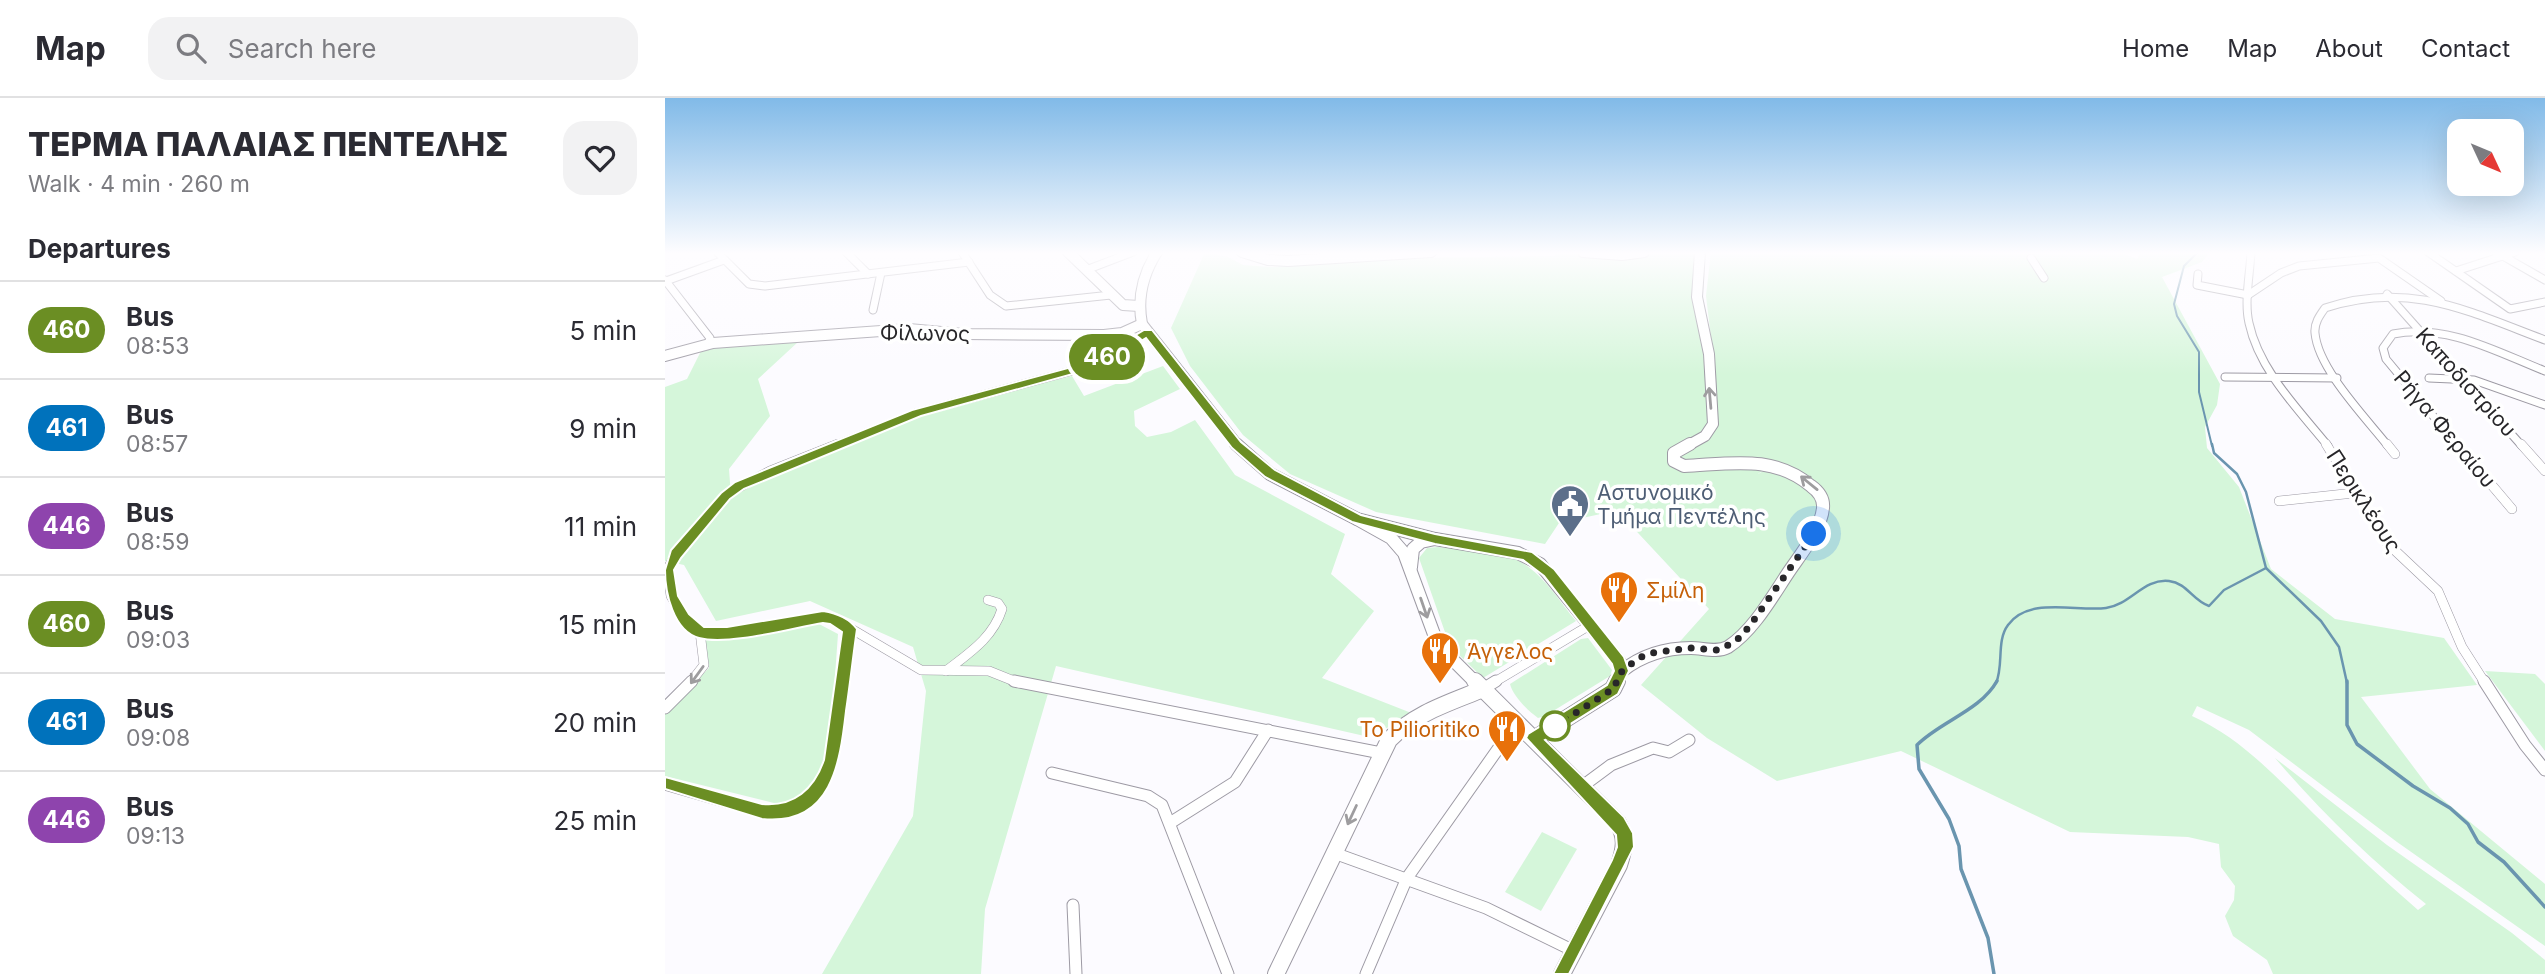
<!DOCTYPE html>
<html lang="en">
<head>
<meta charset="utf-8">
<style>
  body { margin:0; font-family:Inter,sans-serif; background:#f2f2f3; color:#2b2b33; height:100vh; display:flex; flex-direction:column; font-size:26px; white-space:nowrap }
  * { box-sizing:border-box; margin:0 }
  p { font-size:23px; color:#7c7c81 }
  .icon { flex:none; width:38px; height:38px; fill:none; stroke:currentColor; stroke-width:2; stroke-linecap:round; stroke-linejoin:round }
  .map { position:relative; flex:1; overflow:hidden }
  .side { display:flex; flex-direction:column; background:#fff; width:665px }
  .side>* { flex:none }
  .badge { padding:0 14px; border-radius:23px; font-size:24px; line-height:46px }
  .needle { width:46px; rotate:134deg }
  .controls { position:absolute; left:1782px; top:21px; display:grid; gap:14px }
  .controls a { display:grid; place-items:center; width:77px; height:77px; border-radius:14px; background:#fff; box-shadow:0 7px 28px #0002; font-size:35px }
  .you { position:absolute; width:35px; height:35px; margin:-18px; border:5px solid #fff; border-radius:50%; background:#1a73e8; box-shadow:0 0 0 10px #1a73e833 }
  .map>.badge { position:absolute; translate:-50% -50%; box-shadow:0 0 0 4px #fff }
  h2 { padding:0 28px; font-size:26px; line-height:63px }
  .round { display:grid; place-items:center; flex:none; width:74px; height:74px; border-radius:21px; background:#f2f2f3 }
  .headline { display:flex; align-items:center; justify-content:space-between; height:119px; padding:0 28px }
  h1 { font-size:33px; font-weight:800; line-height:52px }
  ul { padding:0; list-style:none }
  li { display:flex; align-items:center; gap:21px; height:98px; padding:0 28px; border-top:2px solid #e1e1e2 }
  li div { flex:1 }
  li b { display:block; font-size:26px }
  li em { font-style:normal }
  li .badge { min-width:77px; font-weight:700; text-align:center }
  header { display:flex; align-items:center; gap:42px; box-sizing:border-box; height:98px; padding:0 35px; background:#fff; border-bottom:2px solid #e1e1e2 }
  header strong { font-size:33px }
  nav { display:flex; gap:38px; margin-inline-start:auto; font-size:24px }
  .search { width:490px; height:63px; background:#f2f2f3; display:flex; align-items:center; gap:18px; box-sizing:border-box; padding:0 24px; border-radius:21px; color:#7c7c81; font-size:26px }
  main { display:flex; flex:1; min-height:0 }
  .map>svg:first-child { display:block }
  .green { fill:#d5f6da }
  .lines { fill:none; stroke-linecap:round; stroke-linejoin:round }
  .stream-far2 { stroke:#6a95af; stroke-width:2 }
  .stream-far1 { stroke:#6a95af; stroke-width:2.5 }
  .stream { stroke:#6a95af; stroke-width:3.5 }
  .street-far2-casing { stroke:#9d9aa4; stroke-width:9 }
  .street-far1-casing { stroke:#9d9aa4; stroke-width:10 }
  .street-casing { stroke:#9d9aa4; stroke-width:13 }
  .secondary-far2-casing { stroke:#9d9aa4; stroke-width:12 }
  .secondary-far1-casing { stroke:#9d9aa4; stroke-width:14 }
  .secondary-casing { stroke:#9d9aa4; stroke-width:18 }
  .street-far2 { stroke:#fff; stroke-width:7 }
  .street-far1 { stroke:#fff; stroke-width:9 }
  .street { stroke:#fff; stroke-width:11 }
  .secondary-far2 { stroke:#fff; stroke-width:10 }
  .secondary-far1 { stroke:#fff; stroke-width:12 }
  .secondary { stroke:#fff; stroke-width:16 }
  .oneway { stroke:#9e9d9f }
  .line { fill:#6b8e23; stroke:#fff; stroke-width:2 }
  .walk { stroke:#272629; stroke-width:7; stroke-dasharray:0 12.6 }
  .stop-dot { fill:#fff; stroke:#6b8e23; stroke-width:3.5 }
  .labels { text-anchor:middle; dominant-baseline:central; stroke-width:7; stroke-linejoin:round; paint-order:stroke }
  .street-label { font-size:21px; fill:#272629; stroke:#fff }
  .service-label { font-size:21px; fill:#4e5e75; stroke:#fff; text-anchor:start }
  .food-label { font-size:21px; fill:#c56008; stroke:#fff; text-anchor:start }
</style>
</head>
<body>
<header>
<strong>Map</strong>
<div class="search"><svg class="icon" aria-label="search" viewBox="0 0 24 24"><circle cx="10" cy="10" r="6"/><path d="M15 15l6 6"/></svg>Search here</div>
<nav><a>Home</a><a>Map</a><a>About</a><a>Contact</a></nav>
</header>
<main>
<section class="side">
<div class="headline"><div><h1>ΤΕΡΜΑ ΠΑΛΑΙΑΣ ΠΕΝΤΕΛΗΣ</h1><p>Walk · 4 min · 260 m</p></div><a class="round"><svg class="icon" aria-label="heart" viewBox="0 0 24 24"><path d="M12 20l-8-8c-3-5 5-10 8-4 3-6 11-1 8 4z"/></svg></a></div>
<h2>Departures</h2>
<ul>
<li><span class="badge" style="background:#6b8e23;color:#fff">460</span><div><b>Bus</b><p>08:53</p></div><em>5 min</em></li>
<li><span class="badge" style="background:#0072bc;color:#fff">461</span><div><b>Bus</b><p>08:57</p></div><em>9 min</em></li>
<li><span class="badge" style="background:#8e44ad;color:#fff">446</span><div><b>Bus</b><p>08:59</p></div><em>11 min</em></li>
<li><span class="badge" style="background:#6b8e23;color:#fff">460</span><div><b>Bus</b><p>09:03</p></div><em>15 min</em></li>
<li><span class="badge" style="background:#0072bc;color:#fff">461</span><div><b>Bus</b><p>09:08</p></div><em>20 min</em></li>
<li><span class="badge" style="background:#8e44ad;color:#fff">446</span><div><b>Bus</b><p>09:13</p></div><em>25 min</em></li>
</ul>
</section>
<div class="map">
<svg width="1880" height="876" viewBox="0 0 1880 876">
  <rect width="100%" height="100%" fill="#fcfbff"/>
  <g class="green">
    <path d="M 540,154 L 563,159 L 578,167 L 606,169 L 746,160 L 888,158 L 897,154 L 1033,154 L 1027,199 L 1042,256 L 1041,292 L 1046,326 L 1040,336 L 1005,355 L 1005,364 C 1019,381 1082,363 1105,367 L 1093,376 L 1113,365 L 1098,362 L 1026,367 L 1018,366 L 1012,359 L 1018,351 L 1045,337 L 1052,326 L 1047,292 L 1048,256 L 1041,198 L 1046,154 L 1454,154 L 1472,161 L 1476,154 L 1545,154 L 1537,164 L 1497,179 L 1555,286 L 1552,307 L 1540,329 L 1542,350 L 1574,389 L 1606,471 L 1670,521 L 1779,540 L 1812,587 L 1696,599 L 1765,691 L 1880,786 L 1880,848 L 1732,744 L 1584,632 L 1532,608 L 1527,618 C 1576,640 1611,679 1649,716 C 1683,749 1717,781 1753,812 L 1761,806 C 1706,762 1656,714 1610,660 L 1722,747 L 1847,835 L 1880,862 L 1880,876 L 1608,876 L 1602,862 L 1568,838 L 1560,818 L 1569,802 L 1570,788 L 1556,769 L 1554,746 L 1523,739 L 1405,734 L 1236,653 L 1112,683 L 1042,640 L 976,587 L 1044,511 L 960,421 L 945,414 L 894,425 L 880,446 L 711,414 L 625,376 L 578,337 L 525,268 L 506,230 Z"/>
    <path d="M 133,244 L 93,281 L 105,318 L 64,371 L 66,398 L 79,388 L 131,364 L 274,310 L 407,278 L 419,298 L 498,268 L 515,291 L 469,313 L 470,328 L 482,339 L 506,334 L 530,322 L 570,377 L 680,436 L 666,476 L 709,513 L 657,580 L 749,616 L 704,639 L 391,568 L 320,811 L 316,876 L 157,876 L 248,718 L 261,593 L 248,549 L 145,503 L 51,523 L 19,467 L 0,463 L 0,289 L 22,281 L 37,251 Z"/>
    <path d="M 773,449 C 799,452 836,451 859,466 C 880,479 895,504 911,523 L 818,580 L 790,553 L 781,537 L 754,460 L 762,450 Z"/>
    <path d="M 131,526 L 154,526 L 173,536 L 164,661 L 156,680 L 136,700 L 117,707 L 0,678 L 0,614 L 44,570 L 40,538 L 51,539 Z"/>
    <path d="M 923,540 L 947,572 L 945,578 L 880,618 L 873,620 C 862,612 848,598 845,586 L 916,541 Z"/>
    <path d="M 1820,573 L 1870,576 L 1880,586 L 1880,653 Z"/>
    <path d="M 877,734 L 912,751 L 876,813 L 840,794 Z"/>
  </g>
  <g class="lines">
    <path class="stream-far2" d="M 1533,154 L 1519,168 L 1509,206 L 1512,218 L 1534,254 L 1534,294 L 1547,348"/>
    <g class="stream-far1">
      <path d="M 1547,346 L 1549,355 L 1572,376 L 1581,394 L 1601,470 L 1656,523 L 1674,549 L 1682,585"/>
      <path d="M 1331,585 C 1339,567 1331,543 1343,527 C 1364,498 1412,514 1441,510 C 1465,507 1479,480 1504,483 C 1522,485 1528,503 1544,508 L 1559,492 L 1601,470"/>
    </g>
    <g class="stream">
      <path d="M 1682,583 L 1682,627 L 1692,646 L 1748,688 L 1785,710 L 1803,726 L 1813,744 L 1839,764 L 1880,809"/>
      <path d="M 1329,876 L 1323,840 L 1296,771 L 1294,748 L 1284,721 L 1254,671 L 1252,647 C 1276,623 1315,613 1332,583"/>
    </g>
    <defs>
      <g id="street-far2">
        <path d="M 52,154 L 84,186 L 100,188 L 304,164"/>
        <path d="M 181,154 L 203,176"/>
        <path d="M 297,154 L 325,197 L 341,208 L 446,197"/>
        <path d="M 1586,154 C 1585,176 1579,204 1584,225 C 1594,272 1633,311 1663,348"/>
        <path d="M 1763,154 L 1845,211 L 1880,204"/>
        <path d="M 1831,154 L 1880,182"/>
        <path d="M 1366,160 L 1379,180"/>
        <path d="M 421,172 L 468,154"/>
        <path d="M 1791,173 L 1850,154"/>
        <path d="M 1533,176 L 1532,187 L 1583,197"/>
        <path d="M 0,182 L 45,240 L 43,246"/>
        <path d="M 1,183 L 59,162"/>
        <path d="M 1722,196 L 1857,348"/>
        <path d="M 1583,197 L 1616,175 L 1634,168 L 1714,160 L 1776,203"/>
        <path d="M 208,212 L 216,175"/>
        <path d="M 1560,279 L 1672,280"/>
        <path d="M 1764,280 L 1809,282 L 1880,307"/>
        <path d="M 169,348 L 251,315 L 429,267 L 483,234"/>
        <path d="M 1723,348 C 1701,320 1653,271 1650,235 C 1649,225 1655,217 1660,210 C 1743,182 1803,213 1880,242"/>
        <path d="M 1793,348 L 1721,261 L 1718,250 L 1728,236 C 1781,225 1832,254 1880,273"/>
      </g>
      <g id="street-far1">
        <path d="M 173,346 L 105,373 L 67,393 L 48,411 L 11,456 L 2,472 L 6,498 L 19,520 L 35,534 L 62,535 L 148,520 L 168,520 L 256,572 L 324,573 L 354,585"/>
        <path d="M 1661,346 L 1722,445 L 1773,493 L 1797,549 L 1820,585"/>
        <path d="M 1722,346 L 1730,356"/>
        <path d="M 1792,346 L 1847,411"/>
        <path d="M 1856,346 L 1880,373"/>
        <path d="M 1614,403 L 1689,395"/>
        <path d="M 281,573 C 304,555 328,540 337,511 L 333,505 L 323,502"/>
        <path d="M 25,585 L 39,567 L 35,534"/>
        <path d="M 177,585 L 184,531"/>
        <path d="M 828,585 L 925,527"/>
      </g>
      <g id="street">
        <path d="M 349,583 L 716,655"/>
        <path d="M 1819,583 L 1860,647 L 1880,672"/>
        <path d="M 818,591 L 831,583"/>
        <path d="M 0,610 L 27,583"/>
        <path d="M 387,675 L 483,698 L 497,707 L 563,876"/>
        <path d="M 0,686 L 97,714 C 173,714 170,640 177,583"/>
        <path d="M 915,690 L 946,667 L 988,650 L 1004,654 L 1024,642"/>
        <path d="M 505,725 L 570,684 L 603,632"/>
        <path d="M 669,755 L 821,810 L 909,853"/>
        <path d="M 408,807 L 411,876"/>
        <path d="M 701,876 L 742,780 L 852,624"/>
      </g>
      <g id="secondary-far2">
        <path d="M 403,154 L 458,207 L 474,208"/>
        <path d="M 492,154 C 478,176 472,200 477,226 L 573,348"/>
        <path d="M 577,154 L 603,162 L 623,163 L 766,154"/>
        <path d="M 918,154 L 957,157 L 979,154"/>
        <path d="M 0,258 L 48,245 L 244,231 L 298,236 L 439,237 L 457,235 L 477,226"/>
        <path d="M 1022,348 L 1040,338 L 1048,326 L 1044,256 L 1032,199 L 1035,154"/>
      </g>
      <g id="secondary-far1">
        <path d="M 571,346 L 605,376 L 692,421 L 770,441"/>
        <path d="M 692,421 L 726,440 L 739,455 L 770,539 L 777,551 L 811,585"/>
        <path d="M 746,469 L 748,451 L 756,444 L 770,441 L 853,455 L 875,466 L 954,563 L 957,573 L 951,585"/>
        <path d="M 957,573 C 977,557 1000,550 1026,550 C 1038,550 1052,555 1063,549 C 1088,533 1107,499 1123,475 C 1135,457 1156,432 1158,410 C 1159,400 1153,393 1146,388 C 1108,356 1065,366 1019,368 L 1009,363 L 1009,355 L 1025,346"/>
      </g>
      <g id="secondary">
        <path d="M 810,583 L 953,725 C 962,740 959,752 954,767 L 897,876"/>
        <path d="M 869,641 L 948,591 L 952,583"/>
        <path d="M 611,876 L 724,642 C 750,615 784,605 818,591"/>
      </g>
    </defs>
    <use href="#street-far2" class="street-far2-casing"/>
    <use href="#street-far1" class="street-far1-casing"/>
    <use href="#street" class="street-casing"/>
    <use href="#secondary-far2" class="secondary-far2-casing"/>
    <use href="#secondary-far1" class="secondary-far1-casing"/>
    <use href="#secondary" class="secondary-casing"/>
    <use href="#street-far2" class="street-far2"/>
    <use href="#street-far1" class="street-far1"/>
    <use href="#street" class="street"/>
    <use href="#secondary-far2" class="secondary-far2"/>
    <use href="#secondary-far1" class="secondary-far1"/>
    <use href="#secondary" class="secondary"/>
  </g>
  <defs><path id="oneway-shaft" d="M-6 0H5M1.5-3L5.5 0L1.5 3" fill="none" stroke-width="1.6" stroke-linecap="round" stroke-linejoin="round" transform="scale(1.75)"/></defs>
  <g class="oneway">
    <use href="#oneway-shaft" transform="translate(1045 300) rotate(-95)"/>
    <use href="#oneway-shaft" transform="translate(1144 385) rotate(-141)"/>
    <use href="#oneway-shaft" transform="translate(759 510) rotate(71)"/>
    <use href="#oneway-shaft" transform="translate(32 577) rotate(126)"/>
    <use href="#oneway-shaft" transform="translate(687 717) rotate(115)"/>
  </g>
  <linearGradient id="sky" x2="0" y2="1"><stop stop-color="#81bae8"/><stop offset="0.56" stop-color="#fefdff"/><stop offset="1" stop-color="#fefdff" stop-opacity="0"/></linearGradient>
  <rect width="1880" height="277" fill="url(#sky)"/>
  <path class="line" d="M 479,232 L 487,232 L 576,344 L 610,372 L 696,417 L 770,436 L 867,454 L 889,471 L 959,559 L 964,573 L 953,596 L 880,642 L 959,719 L 968,735 L 969,749 L 904,876 L 888,876 L 947,762 L 952,749 L 951,737 L 861,640 L 863,636 L 942,587 L 949,573 L 947,566 L 879,478 L 858,462 L 770,446 L 687,424 L 600,379 L 567,350 L 481,240 L 433,269 L 256,318 L 79,391 L 65,401 L 16,460 L 9,472 L 13,498 L 24,516 L 39,529 L 62,529 L 158,513 C 171,515 184,520 192,531 C 188,559 185,586 181,613 C 175,665 167,728 97,721 L 0,691 L 0,679 L 97,706 C 129,709 149,691 159,662 L 177,534 L 165,526 L 158,525 C 127,530 63,548 34,540 C 8,533 0,494 0,472 L 6,452 L 56,395 L 70,384 L 247,312 L 425,264 Z"/>
  <g class="lines">
    <path class="walk" d="M 890,628 L 948,591 L 957,573 L 974,560 L 986,555 L 1025,550 L 1053,552 L 1071,543 L 1084,529 L 1149,436"/>
  </g>
  <defs>
    <symbol id="civic-pin" viewBox="-11 -11 22 30"><path d="M0 17L-7.5 6A9.5 9.5 0 1 1 7.5 6Z" fill="#5c6f8a" stroke="#fff"/><path d="M-.6-6.5H3V-4.5H.6V-3L4-1V1h2V6H-6V1h2V-1L-.6-3ZM-1.2 2.5V6h2.4V2.5Z" fill="#fff"/></symbol>
    <symbol id="restaurant-pin" viewBox="-11 -11 22 30"><path d="M0 17L-7.5 6A9.5 9.5 0 1 1 7.5 6Z" fill="#e8710a" stroke="#fff"/><path d="M-5-6h1v4h1v-4h1v4h1v-4h1v5L-1.5 .5V6h-2V.5L-5-1ZM5-6V6H3V1.5H1.5Q1.5-4 5-6Z" fill="#fff"/></symbol>
  </defs>
  <g fill-rule="evenodd">
    <use href="#civic-pin" x="883" y="384" width="44" height="60"/>
    <use href="#restaurant-pin" x="932" y="470" width="44" height="60"/>
    <use href="#restaurant-pin" x="753" y="531" width="44" height="60"/>
    <use href="#restaurant-pin" x="820" y="609" width="44" height="60"/>
  </g>
  <circle class="stop-dot" cx="890" cy="628" r="14"/>
  <g class="labels">
    <g class="street-label">
      <text transform="translate(260 235) rotate(1)">Φίλωνος</text>
      <text transform="translate(1801 284) rotate(48)">Καποδιστρίου</text>
      <text transform="translate(1780 331) rotate(50)">Ρήγα Φεραίου</text>
      <text transform="translate(1699 403) rotate(57)">Περικλέους</text>
    </g>
    <g class="service-label">
      <text x="932" y="394">Αστυνομικό<tspan x="932" dy="24">Τμήμα Πεντέλης</tspan></text>
    </g>
    <g class="food-label">
      <text x="981" y="492">Σμίλη</text>
      <text x="802" y="553">Άγγελος</text>
      <text x="815" y="631" text-anchor="end">To Pilioritiko</text>
    </g>
  </g>
</svg>
<div class="controls">
<a><svg class="needle" viewBox="-14 -14 28 28"><path d="M0-13l5 13h-10z" fill="#e53935"/><path d="M0 13l5-13h-10z" fill="#7c7c81"/></svg></a>
</div>
<div class="you" style="left:1149px;top:436px"></div>
<b class="badge" style="left:442px;top:259px;background:#6b8e23;color:#fff">460</b>
</div>
</main>
</body>
</html>
